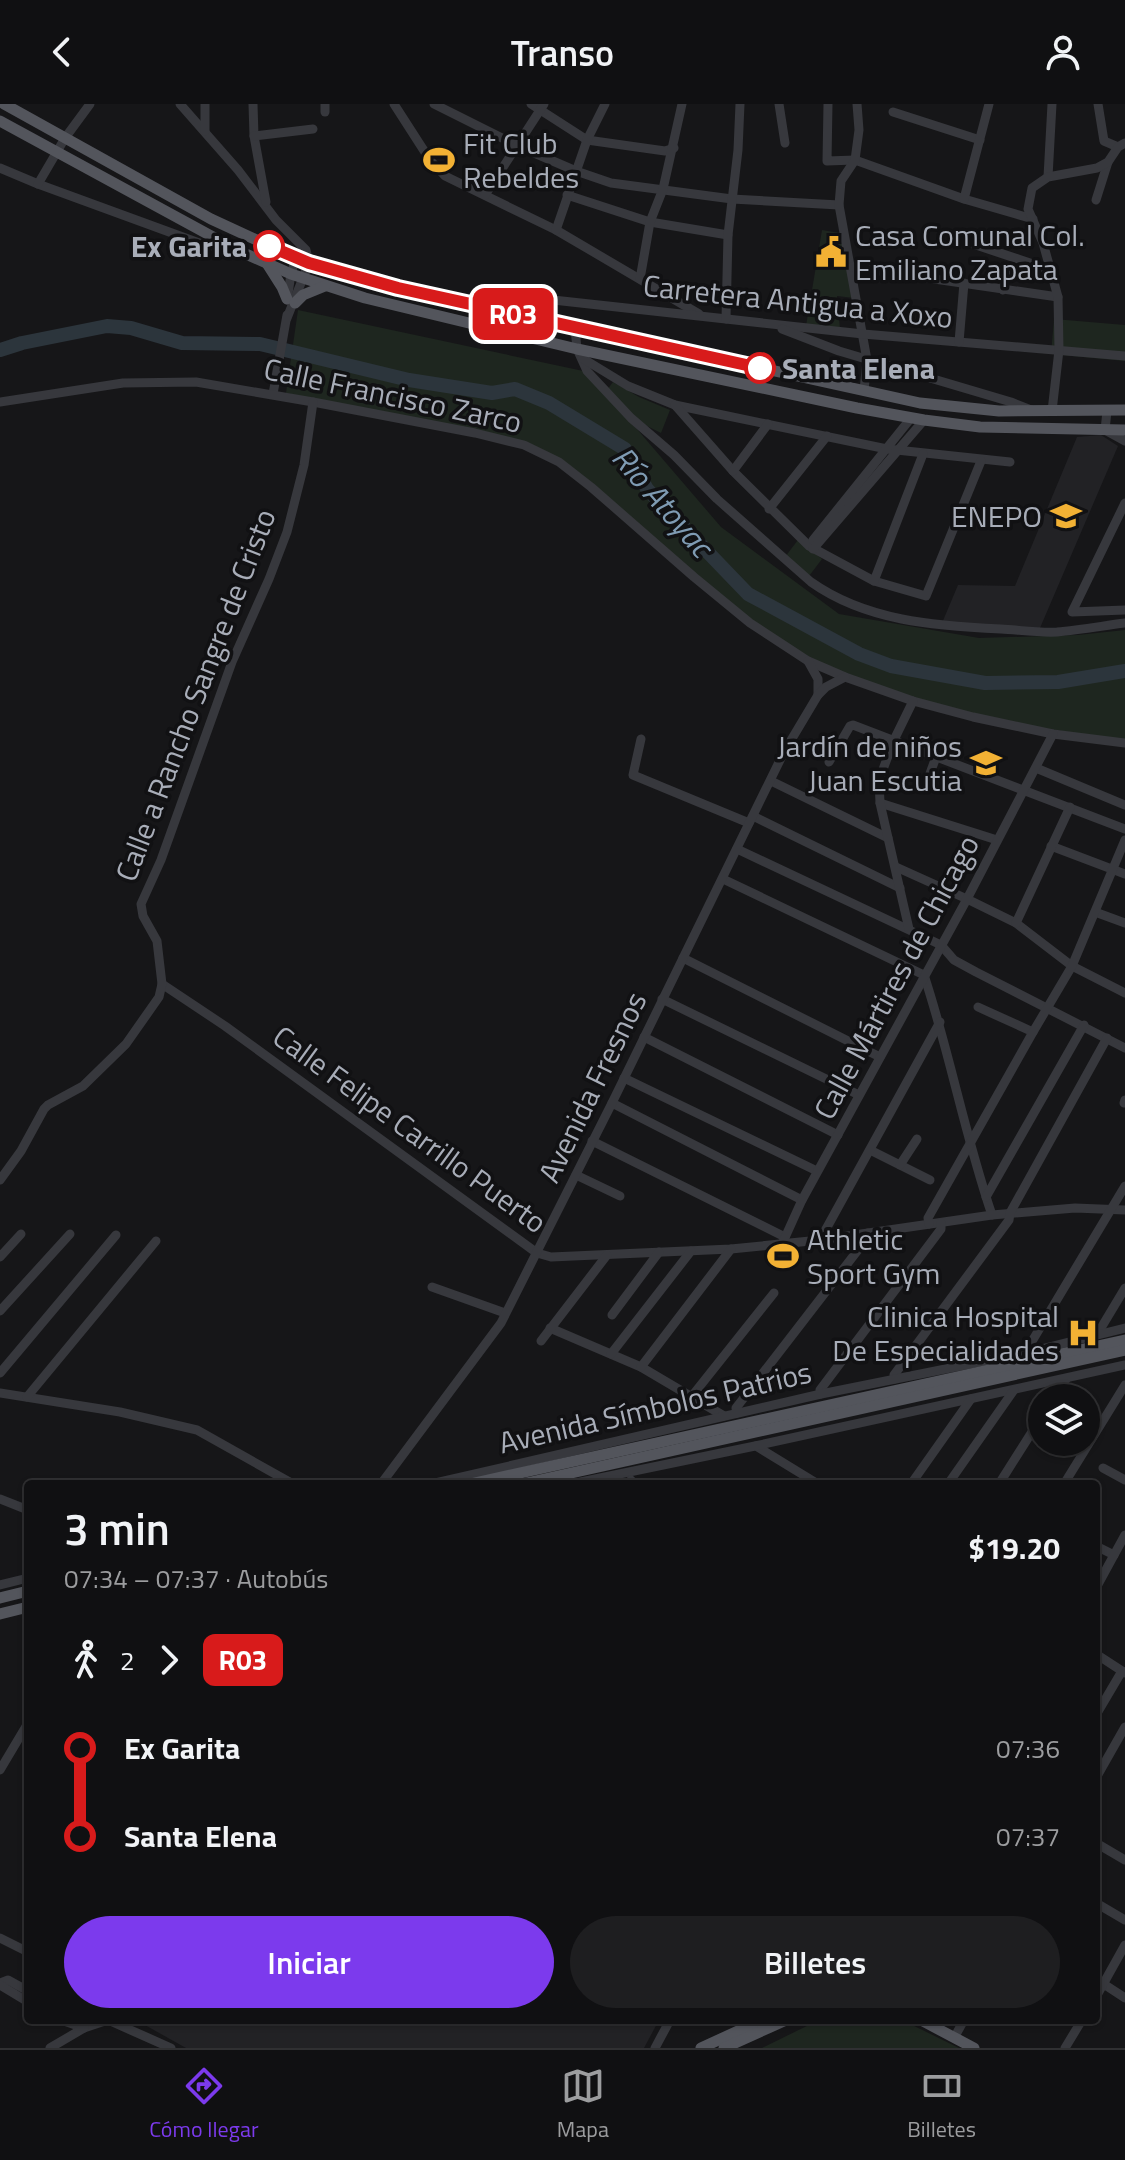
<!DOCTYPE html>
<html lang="es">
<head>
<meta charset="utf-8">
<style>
  body { margin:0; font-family:"Titillium Web",sans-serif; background:#1e1e20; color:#f1f3f6; height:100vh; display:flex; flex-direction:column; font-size:30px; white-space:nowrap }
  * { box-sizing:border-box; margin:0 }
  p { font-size:26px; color:#9c9d9f }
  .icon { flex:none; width:44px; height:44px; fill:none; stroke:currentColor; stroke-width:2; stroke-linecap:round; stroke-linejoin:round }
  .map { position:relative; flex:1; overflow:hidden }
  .sheet { position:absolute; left:24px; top:1376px; width:1076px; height:544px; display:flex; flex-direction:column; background:#101012; border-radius:8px; box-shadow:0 2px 6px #0004,0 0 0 2px #303032 }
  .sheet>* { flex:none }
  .badge { padding:0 16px; border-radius:12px; font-size:28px; line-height:52px }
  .buttons { position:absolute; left:1028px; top:1280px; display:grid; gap:16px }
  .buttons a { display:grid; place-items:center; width:72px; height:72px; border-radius:50%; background:#101012; box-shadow:0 2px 6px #0004,0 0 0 2px #303032; font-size:40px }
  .map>.badge { position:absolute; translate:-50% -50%; box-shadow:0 0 0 4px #fff }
  .legs { display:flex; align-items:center; gap:12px; height:88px; padding:0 40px; font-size:26px }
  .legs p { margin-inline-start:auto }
  .overview { display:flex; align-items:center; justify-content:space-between; height:136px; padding:0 40px }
  h1 { font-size:44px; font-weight:600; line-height:60px }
  .button { display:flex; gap:16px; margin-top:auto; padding:16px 40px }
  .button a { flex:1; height:92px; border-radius:48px; background:#7c3aed; color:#fff; font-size:32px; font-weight:600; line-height:92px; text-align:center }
  .button a+a { background:#1e1e20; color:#f1f3f6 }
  ul { padding:0 40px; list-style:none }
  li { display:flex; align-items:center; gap:28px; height:88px; font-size:30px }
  li i { display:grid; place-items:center; width:12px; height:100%; margin:0 10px; background:currentColor }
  li i::after { content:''; width:20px; height:20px; margin:-10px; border:6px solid; border-radius:50%; background:#101012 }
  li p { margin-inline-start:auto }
  li:first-child i { background:linear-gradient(#0000 50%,currentColor 0) }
  li:last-child i { background:linear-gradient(currentColor 50%,#0000 0) }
  header { display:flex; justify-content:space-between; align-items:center; height:104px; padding:0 40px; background:#101012; font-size:36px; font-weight:600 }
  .dock { display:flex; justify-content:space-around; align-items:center; height:112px; border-top:2px solid #303032; background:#101012; font-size:22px; color:#9c9d9f }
  .dock a { display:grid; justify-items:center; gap:4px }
  .dock .selected { color:#7c3aed }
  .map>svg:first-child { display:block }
  .built { fill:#222225 }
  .green { fill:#1e261f }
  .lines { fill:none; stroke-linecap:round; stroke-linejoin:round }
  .river { stroke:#2c353c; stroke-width:14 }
  .minor { stroke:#37383d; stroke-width:9 }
  .major { stroke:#53555c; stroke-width:11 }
  .line-1-casing { stroke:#fff; stroke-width:18 }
  .line-1 { stroke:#d81b1b; stroke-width:12 }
  .stop-1-dot { fill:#fff; stroke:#d81b1b; stroke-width:4 }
  .labels { text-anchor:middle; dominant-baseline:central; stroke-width:7; stroke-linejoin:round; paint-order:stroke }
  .poi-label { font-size:30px; fill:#a8adb8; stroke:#111113; text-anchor:start }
  .stop-label { font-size:30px; font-weight:bold; fill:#a8adb8; stroke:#111113; text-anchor:end }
  .street-label { font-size:30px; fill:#a8adb8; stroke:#111113 }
  .water-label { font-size:32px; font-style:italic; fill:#7f9bb3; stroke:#111113 }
</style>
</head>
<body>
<header><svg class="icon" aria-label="back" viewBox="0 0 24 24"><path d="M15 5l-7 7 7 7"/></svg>Transo<svg class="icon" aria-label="person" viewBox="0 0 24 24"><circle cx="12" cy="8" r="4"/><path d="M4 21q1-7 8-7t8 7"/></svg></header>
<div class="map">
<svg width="1125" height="1944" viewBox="0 0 1125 1944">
  <rect width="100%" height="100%" fill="#161618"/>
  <g class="built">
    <path d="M 1101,331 L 1118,342 L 1040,524 L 942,519 L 958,481 L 1015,482 L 1077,333 Z"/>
    <path d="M 136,1916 L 659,1916 L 644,1944 L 186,1944 Z"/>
  </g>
  <g class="green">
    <path d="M 822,126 L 840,129 L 854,194 L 837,192 L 840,225 L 806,222 Z"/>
    <path d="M 298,206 L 588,268 L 721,423 L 839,510 L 979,534 L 1078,531 L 1125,526 L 1125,637 L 973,613 L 845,573 L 750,519 L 591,383 L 524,341 L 286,289 Z"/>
    <path d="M 1054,215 L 1125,221 L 1125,257 L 1051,250 Z"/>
    <path d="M 613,278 L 639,293 L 670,306 L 661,329 L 631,314 L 607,286 Z"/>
    <path d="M 798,436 L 822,455 L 809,472 L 785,453 Z"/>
    <path d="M 819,1916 L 902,1916 L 959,1944 L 762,1944 Z"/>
  </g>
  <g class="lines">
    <path class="river" d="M 0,246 L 22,239 L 107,222 L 131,224 L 182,239 L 260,240 L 409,276 L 492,289 L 515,285 L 549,299 L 625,345 L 647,385 L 748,490 L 859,550 L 891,562 L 985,579 L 1058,578 L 1125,567"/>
    <g class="minor">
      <path d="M 180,0 L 238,66 L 276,116 L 306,146 L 309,159 L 287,214"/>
      <path d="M 253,0 L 254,32 L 266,98"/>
      <path d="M 325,0 L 325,8"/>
      <path d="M 394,0 L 430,56 L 445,72 L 556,126 L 699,210"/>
      <path d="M 434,0 L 518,42 L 576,67 L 611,79 L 732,95 L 839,101"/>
      <path d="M 531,0 L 587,36 L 665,47 L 674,44"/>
      <path d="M 779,0 L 785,39"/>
      <path d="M 828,0 L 827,57 L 855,56 L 964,95 L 1033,115"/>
      <path d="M 857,0 L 859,26 L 855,56 L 841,77 L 839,101 L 867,256 L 864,287"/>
      <path d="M 1098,0 L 1104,37 L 1118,43"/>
      <path d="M 893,8 L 980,36"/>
      <path d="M 205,27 L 205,0"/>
      <path d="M 254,32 L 313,25"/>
      <path d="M 0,64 L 38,80 L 202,140 L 234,146"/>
      <path d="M 1048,73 L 1052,0"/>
      <path d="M 38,80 L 65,34 L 90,0"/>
      <path d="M 485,91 L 544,0"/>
      <path d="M 567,91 L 650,118 L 728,131"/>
      <path d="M 964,95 L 989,0"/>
      <path d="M 1096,96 L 1108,58"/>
      <path d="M 556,126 L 587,36 L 605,0"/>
      <path d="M 973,140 L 1051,166"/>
      <path d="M 852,163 L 1058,193"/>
      <path d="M 640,175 L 650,118 L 663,85 L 682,0"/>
      <path d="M 1003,186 L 1007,167"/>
      <path d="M 287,196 L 291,170 L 296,154"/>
      <path d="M 472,198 L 491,195 L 544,195 L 863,230 L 1125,252"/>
      <path d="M 726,215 L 728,131 L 738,46 L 740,0"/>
      <path d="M 575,224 L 577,245 L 587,267 L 631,314 L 674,351 L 717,395 L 811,478 C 866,517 935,522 1001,525 C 1019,526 1039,529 1057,528 C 1080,526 1102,522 1125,519"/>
      <path d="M 782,225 L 839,247 L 1011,298 L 1031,306"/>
      <path d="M 959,238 L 964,179"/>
      <path d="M 582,254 L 628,282 L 675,301 L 887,345 L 1010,358"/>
      <path d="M 273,290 L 287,211"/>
      <path d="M 0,298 L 123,279 L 196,278 L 313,298 L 475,329 L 524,341 L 559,358 L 591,383 L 694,473 L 750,519 L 808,557 L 845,573 L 913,597 L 973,613 L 1053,630 L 1125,639"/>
      <path d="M 675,301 L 733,367 L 809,442 L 874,477 L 926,492 L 981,357"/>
      <path d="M 1052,307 L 1059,246 L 1058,193 L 1043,139 L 1028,105 L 1032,84 L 1048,73 L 1097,64 L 1108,58 L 1118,43 L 1125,39"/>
      <path d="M 1107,307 L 1105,326 L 1125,337"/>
      <path d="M 733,367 L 768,320"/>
      <path d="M 1125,399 L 1072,508 L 1125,506"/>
      <path d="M 769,405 L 827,332"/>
      <path d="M 813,436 L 911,314"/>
      <path d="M 813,445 L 924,316"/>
      <path d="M 874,477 L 923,350"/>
      <path d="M 808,557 L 818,575 L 818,591"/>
      <path d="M 641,635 L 633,671 L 749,719"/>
      <path d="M 829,658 L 850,622 L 853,621 L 1125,725"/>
      <path d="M 1036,664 L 1125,701"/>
      <path d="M 928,675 L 936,653"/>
      <path d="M 771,677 L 888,734"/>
      <path d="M 880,699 L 997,736"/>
      <path d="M 753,712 L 900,784"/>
      <path d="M 1051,742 L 1125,770"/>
      <path d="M 737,745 L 941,841 L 954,856 L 976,868 L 1125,944"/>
      <path d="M 896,763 L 967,795 L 1016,819 L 1072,862 L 1125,889"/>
      <path d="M 723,775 L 924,871 C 950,950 965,1032 992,1111"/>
      <path d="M 1095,808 L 1125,819"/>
      <path d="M 1016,819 L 1070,703"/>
      <path d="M 909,825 L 880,699 L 879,676 L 894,636 L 913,597"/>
      <path d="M 683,854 L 880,953"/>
      <path d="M 162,880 L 225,922 L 537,1149 L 551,1153 L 731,1145 L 820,1136 L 992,1111 L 1075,1104 L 1125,1106"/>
      <path d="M 662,895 L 859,991"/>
      <path d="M 978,903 L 1033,928"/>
      <path d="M 644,933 L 838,1031"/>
      <path d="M 624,974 L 817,1067"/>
      <path d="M 612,999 L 802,1096"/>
      <path d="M 1124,999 L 1125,996"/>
      <path d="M 592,1037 L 785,1133"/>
      <path d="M 870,1046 L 930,1076"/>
      <path d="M 900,1061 L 917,1035"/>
      <path d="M 576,1071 L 620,1092"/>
      <path d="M 0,1076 L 21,1047 L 44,1005 L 48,1001 L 83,982 L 126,940 L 159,893 L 162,880 L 157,837 L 143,812 L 141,800 L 161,756 L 232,558 L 269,475 L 287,428 L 304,361 L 313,298"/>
      <path d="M 986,1093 L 1084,921"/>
      <path d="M 929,1120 L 928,1114 L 1033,928 L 1072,862 L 1125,736"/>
      <path d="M 820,1136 L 940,918"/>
      <path d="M 783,1138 L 802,1096 L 967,795 L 1053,630"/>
      <path d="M 0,1153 L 21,1130"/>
      <path d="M 432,1183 L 505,1209"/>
      <path d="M 0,1207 L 70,1130"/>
      <path d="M 612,1211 L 659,1148"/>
      <path d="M 550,1224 L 641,1263 L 724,1312"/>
      <path d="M 1102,1229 L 1101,1224 L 1125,1184"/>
      <path d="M 541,1237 L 607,1151"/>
      <path d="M 1025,1249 L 1125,1082"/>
      <path d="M 611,1250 L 691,1147"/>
      <path d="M 641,1263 L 731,1145"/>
      <path d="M 0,1269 L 116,1131"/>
      <path d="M 895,1275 L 894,1271 L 1009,1116 L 1010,1109 L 1107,934"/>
      <path d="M 0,1289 L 120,1308 L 197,1326 L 293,1380"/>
      <path d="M 821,1290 L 820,1286 L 941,1125 L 941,1119"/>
      <path d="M 692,1292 L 774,1189"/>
      <path d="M 27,1293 L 156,1137"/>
      <path d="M 1054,1294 L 1066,1275"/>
      <path d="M 737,1309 L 736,1304 L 868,1133 L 868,1129"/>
      <path d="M 756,1342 L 818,1380"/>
      <path d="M 1103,1364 L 1125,1376"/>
      <path d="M 381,1380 L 501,1219 L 612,999 L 784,648 L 818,591 L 826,583 L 845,573"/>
      <path d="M 431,1380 L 821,1290 L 1025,1249 L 1125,1224"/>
      <path d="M 571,1380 L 755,1342 L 1125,1261"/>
      <path d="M 628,1380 L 631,1376"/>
      <path d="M 911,1380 L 971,1295"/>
      <path d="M 948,1380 L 1014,1286"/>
      <path d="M 999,1380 L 1042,1312"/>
      <path d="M 1064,1380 L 1125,1281"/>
      <path d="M 0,1395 L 28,1406"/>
      <path d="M 1096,1442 L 1114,1451"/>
      <path d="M 0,1481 L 28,1474"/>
      <path d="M 1096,1484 L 1125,1431"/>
      <path d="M 1096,1550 L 1125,1569"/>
      <path d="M 1096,1611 L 1122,1567"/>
      <path d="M 0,1666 L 28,1619"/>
      <path d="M 1096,1674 L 1125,1623"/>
      <path d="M 1096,1739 L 1125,1756"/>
      <path d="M 1096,1799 L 1125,1816"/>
      <path d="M 0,1834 L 28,1848"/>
      <path d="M 1096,1875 L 1125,1894"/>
      <path d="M 0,1879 L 8,1876 L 28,1887"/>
      <path d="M 0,1881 L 28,1898"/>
      <path d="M 1096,1893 L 1125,1841"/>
      <path d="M 61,1916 L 84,1924 L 108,1916"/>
      <path d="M 108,1916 L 171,1944"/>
      <path d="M 954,1934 L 964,1916"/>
      <path d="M 50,1944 L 84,1924"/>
      <path d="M 655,1944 L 670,1916"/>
      <path d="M 1065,1944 L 1082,1916"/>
    </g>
    <g class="major">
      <path d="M 4,0 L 211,115 L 263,139 L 309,159 L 398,184 L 920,299 L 999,307 L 1125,306"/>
      <path d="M 0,17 L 237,146 L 291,170 L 365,194 L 577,245 L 857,304 L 924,316 L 980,323 L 1125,326"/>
      <path d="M 268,161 L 282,183 L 287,195"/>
      <path d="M 295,199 L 303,191 L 325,182"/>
      <path d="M 470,1380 L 1125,1236"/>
      <path d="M 522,1380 L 1125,1246"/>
      <path d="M 0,1494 L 28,1487"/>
      <path d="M 0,1510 L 28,1503"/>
      <path d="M 921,1916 L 974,1944"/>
      <path d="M 701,1944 L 762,1916"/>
      <path d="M 724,1944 L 786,1916"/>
    </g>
  </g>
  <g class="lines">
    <defs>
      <path id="line-1" d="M 269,142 L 309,159 L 398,184 L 760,264"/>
    </defs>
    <use href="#line-1" class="line-1-casing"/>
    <use href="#line-1" class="line-1"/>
  </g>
  <defs>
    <symbol id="stadium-bare" viewBox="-9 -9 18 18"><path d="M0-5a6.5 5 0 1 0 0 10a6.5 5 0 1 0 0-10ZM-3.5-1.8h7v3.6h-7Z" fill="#f2b134" stroke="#111113" stroke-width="2.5" paint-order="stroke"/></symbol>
    <symbol id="civic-bare" viewBox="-9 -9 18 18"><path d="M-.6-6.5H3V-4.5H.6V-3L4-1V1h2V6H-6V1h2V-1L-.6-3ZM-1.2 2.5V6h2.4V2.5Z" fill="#f2b134" stroke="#111113" stroke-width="2.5" paint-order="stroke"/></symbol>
    <symbol id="university-bare" viewBox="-9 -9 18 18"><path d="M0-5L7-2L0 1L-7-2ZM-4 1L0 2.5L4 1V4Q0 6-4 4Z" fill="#f2b134" stroke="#111113" stroke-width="2.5" paint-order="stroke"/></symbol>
    <symbol id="school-bare" viewBox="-9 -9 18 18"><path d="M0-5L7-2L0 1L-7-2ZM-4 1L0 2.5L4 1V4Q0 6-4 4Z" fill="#f2b134" stroke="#111113" stroke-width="2.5" paint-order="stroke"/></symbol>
    <symbol id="hospital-bare" viewBox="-9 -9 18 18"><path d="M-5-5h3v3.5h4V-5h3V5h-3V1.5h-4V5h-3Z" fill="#f2b134" stroke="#111113" stroke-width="2.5" paint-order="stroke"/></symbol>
  </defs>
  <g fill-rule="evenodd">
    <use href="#stadium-bare" x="417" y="34" width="44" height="44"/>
    <use href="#civic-bare" x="809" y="126" width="44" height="44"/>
    <use href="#university-bare" x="1044" y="390" width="44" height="44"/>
    <use href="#school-bare" x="964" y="637" width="44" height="44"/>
    <use href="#stadium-bare" x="761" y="1130" width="44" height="44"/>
    <use href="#hospital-bare" x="1061" y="1207" width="44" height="44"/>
  </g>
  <g class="stop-1-dot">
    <circle cx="269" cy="142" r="14"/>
    <circle cx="760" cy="264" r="14"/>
  </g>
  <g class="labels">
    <g class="poi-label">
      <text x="463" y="39">Fit Club<tspan x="463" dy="34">Rebeldes</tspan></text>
      <text x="855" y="131">Casa Comunal Col.<tspan x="855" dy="34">Emiliano Zapata</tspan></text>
      <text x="1042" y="412" text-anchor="end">ENEPO</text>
      <text x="962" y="642" text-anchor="end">Jardín de niños<tspan x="962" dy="34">Juan Escutia</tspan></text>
      <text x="807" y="1135">Athletic<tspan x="807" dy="34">Sport Gym</tspan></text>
      <text x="1059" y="1212" text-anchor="end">Clinica Hospital<tspan x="1059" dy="34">De Especialidades</tspan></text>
    </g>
    <g class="stop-label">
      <text x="247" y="142">Ex Garita</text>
      <text x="782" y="264" text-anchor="start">Santa Elena</text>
    </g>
    <g class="street-label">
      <text transform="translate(798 197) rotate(6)">Carretera Antigua a Xoxo</text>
      <text transform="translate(393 291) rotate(12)">Calle Francisco Zarco</text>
      <text transform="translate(195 591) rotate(-69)">Calle a Rancho Sangre de Cristo</text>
      <text transform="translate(896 873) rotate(-62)">Calle Mártires de Chicago</text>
      <text transform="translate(592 983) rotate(-64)">Avenida Fresnos</text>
      <text transform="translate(410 1025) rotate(36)">Calle Felipe Carrillo Puerto</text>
      <text transform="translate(655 1303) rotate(-13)">Avenida Símbolos Patrios</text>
    </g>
    <g class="water-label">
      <text transform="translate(663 397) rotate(49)">Río Atoyac</text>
    </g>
  </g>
</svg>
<div class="buttons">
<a><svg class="icon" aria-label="layers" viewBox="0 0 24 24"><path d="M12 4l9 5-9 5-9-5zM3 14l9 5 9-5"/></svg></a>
</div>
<b class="badge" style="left:513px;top:210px;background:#d81b1b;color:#fff">R03</b>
<section class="sheet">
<div class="overview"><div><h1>3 min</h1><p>07:34 – 07:37 · Autobús</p></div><b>$19.20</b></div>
<div class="legs"><svg class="icon" aria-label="walk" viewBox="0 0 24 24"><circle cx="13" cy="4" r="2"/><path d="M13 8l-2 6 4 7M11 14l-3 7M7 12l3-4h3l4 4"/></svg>2<svg class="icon" aria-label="forward" viewBox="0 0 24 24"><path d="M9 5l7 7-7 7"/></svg><b class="badge" style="background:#d81b1b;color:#fff">R03</b></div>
<ul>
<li><i style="color:#d81b1b"></i><b>Ex Garita</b><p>07:36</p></li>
<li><i style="color:#d81b1b"></i><b>Santa Elena</b><p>07:37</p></li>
</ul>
<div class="button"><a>Iniciar</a><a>Billetes</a></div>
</section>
</div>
<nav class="dock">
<a class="selected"><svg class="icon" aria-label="directions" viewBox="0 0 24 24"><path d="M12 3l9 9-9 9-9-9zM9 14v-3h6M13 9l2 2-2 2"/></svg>Cómo llegar</a>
<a><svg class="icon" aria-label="map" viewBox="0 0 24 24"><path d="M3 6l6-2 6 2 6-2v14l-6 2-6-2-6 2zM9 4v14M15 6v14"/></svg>Mapa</a>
<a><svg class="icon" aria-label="tickets" viewBox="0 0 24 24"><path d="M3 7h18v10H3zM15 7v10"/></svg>Billetes</a>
</nav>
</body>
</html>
